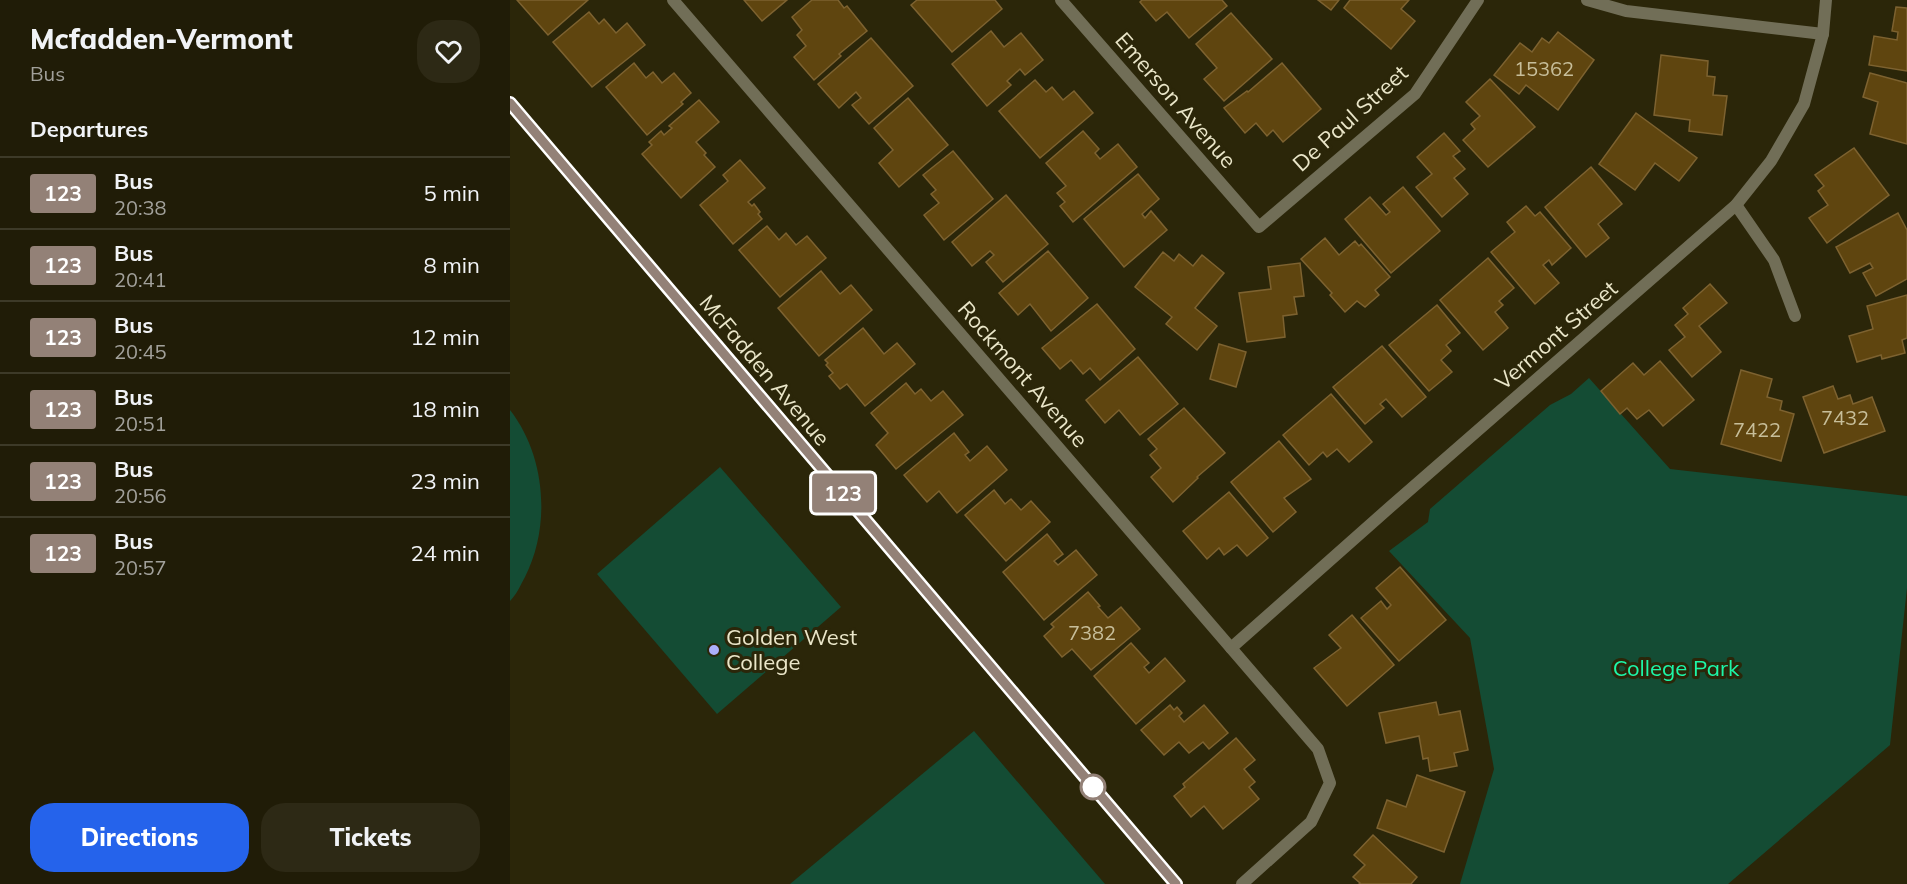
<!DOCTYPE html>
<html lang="en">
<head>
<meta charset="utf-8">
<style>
  body { margin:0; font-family:Mulish,sans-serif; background:#2d2915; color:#f1f3f6; height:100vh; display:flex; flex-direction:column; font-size:22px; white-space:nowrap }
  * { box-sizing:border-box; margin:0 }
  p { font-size:20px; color:#a2a19b }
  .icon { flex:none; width:33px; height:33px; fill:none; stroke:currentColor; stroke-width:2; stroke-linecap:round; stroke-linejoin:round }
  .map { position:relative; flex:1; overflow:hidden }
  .details { display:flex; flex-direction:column; background:#201c07; width:510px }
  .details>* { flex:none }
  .badge { padding:0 12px; border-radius:4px; font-size:21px; line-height:39px }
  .map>.badge { position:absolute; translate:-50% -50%; box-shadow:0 0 0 3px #fff }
  h2 { padding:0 30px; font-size:22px; line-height:54px }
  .round { display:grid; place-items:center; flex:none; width:63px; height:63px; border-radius:24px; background:#2d2915 }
  .overview { display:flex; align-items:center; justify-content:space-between; height:102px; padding:0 30px }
  h1 { font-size:28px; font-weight:800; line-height:45px }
  .button { display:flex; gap:12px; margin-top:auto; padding:12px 30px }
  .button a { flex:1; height:69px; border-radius:24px; background:#2563eb; color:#fff; font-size:24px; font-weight:800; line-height:69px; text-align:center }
  .button a+a { background:#2d2915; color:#f1f3f6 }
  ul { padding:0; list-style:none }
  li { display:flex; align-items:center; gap:18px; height:72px; padding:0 30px; border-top:2px solid #3d3a28 }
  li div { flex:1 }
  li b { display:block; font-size:22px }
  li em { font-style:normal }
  li .badge { min-width:66px; font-weight:700; text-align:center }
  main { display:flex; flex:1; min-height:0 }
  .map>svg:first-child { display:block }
  .green { fill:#144c34 }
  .building { fill:#5f450f; stroke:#7d6230; stroke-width:1.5 }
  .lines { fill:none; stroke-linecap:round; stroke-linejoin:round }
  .minor { stroke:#716e57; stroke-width:12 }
  .tertiary { stroke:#716e57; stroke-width:12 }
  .line-casing { stroke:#fff; stroke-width:14 }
  .line { stroke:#938177; stroke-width:9 }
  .poi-dot { fill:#abaffb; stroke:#2b2609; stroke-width:2 }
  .stop-dot { fill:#fff; stroke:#938177; stroke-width:3 }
  .labels { text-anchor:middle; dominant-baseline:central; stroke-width:6; stroke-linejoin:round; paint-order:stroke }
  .number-label { font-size:20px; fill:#c7be9a }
  .street-label { font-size:22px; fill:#eae6c9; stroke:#2b2609 }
  .poi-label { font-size:22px; fill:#eae6c9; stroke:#2b2609; text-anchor:start }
  .park-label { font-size:22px; fill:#1df6a8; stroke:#2b2609 }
</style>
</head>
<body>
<main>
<section class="details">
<div class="overview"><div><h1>Mcfadden-Vermont</h1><p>Bus</p></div><a class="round"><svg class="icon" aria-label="heart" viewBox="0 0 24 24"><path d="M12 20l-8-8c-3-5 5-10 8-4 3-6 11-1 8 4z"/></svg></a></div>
<h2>Departures</h2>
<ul>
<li><span class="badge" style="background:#938177;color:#fff">123</span><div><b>Bus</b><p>20:38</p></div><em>5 min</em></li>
<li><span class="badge" style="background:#938177;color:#fff">123</span><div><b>Bus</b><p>20:41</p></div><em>8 min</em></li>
<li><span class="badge" style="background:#938177;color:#fff">123</span><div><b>Bus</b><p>20:45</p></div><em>12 min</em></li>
<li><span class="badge" style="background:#938177;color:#fff">123</span><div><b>Bus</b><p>20:51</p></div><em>18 min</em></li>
<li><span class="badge" style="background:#938177;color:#fff">123</span><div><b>Bus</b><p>20:56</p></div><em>23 min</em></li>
<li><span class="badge" style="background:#938177;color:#fff">123</span><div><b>Bus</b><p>20:57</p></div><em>24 min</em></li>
</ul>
<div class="button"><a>Directions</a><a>Tickets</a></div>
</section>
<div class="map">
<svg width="1397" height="884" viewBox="0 0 1397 884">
  <rect width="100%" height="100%" fill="#2b2609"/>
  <g class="green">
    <path d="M 1079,378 L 1160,469 L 1397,496 L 1397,588 L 1380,745 L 1218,884 L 950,884 L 984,769 L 960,638 L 879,551 L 918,522 L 920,509 L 1040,405 L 1061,394 Z"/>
    <path d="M 0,410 C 36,456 41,526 15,577 C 10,586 7,594 0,601 Z"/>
    <path d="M 210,467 L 331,607 L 207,714 L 87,574 Z"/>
    <path d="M 464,731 L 595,884 L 280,884 Z"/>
  </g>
  <g class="building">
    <path d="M 7,0 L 78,0 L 38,35 Z"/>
    <path d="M 234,0 L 277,0 L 252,21 Z"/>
    <path d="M 302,0 L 328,0 L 334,8 L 337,6 L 357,31 L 329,54 L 331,56 L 304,80 L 284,57 L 296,46 L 287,35 L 292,30 L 282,17 Z"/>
    <path d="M 407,0 L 485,0 L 492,9 L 442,52 L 401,5 Z"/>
    <path d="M 632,0 L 712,0 L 717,6 L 679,38 L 657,12 L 646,21 L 630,2 Z"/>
    <path d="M 808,0 L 829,0 L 821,10 Z"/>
    <path d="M 840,0 L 899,0 L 891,9 L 905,21 L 881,49 L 834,8 Z"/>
    <path d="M 1386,7 L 1397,8 L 1397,71 L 1359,65 L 1364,36 L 1387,40 L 1388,32 L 1382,31 Z"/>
    <path d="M 79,12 L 89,24 L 94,19 L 106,33 L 117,23 L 135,45 L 82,87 L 43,42 Z"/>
    <path d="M 721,13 L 762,59 L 714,101 L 694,79 L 707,68 L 686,44 Z"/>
    <path d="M 481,31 L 494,47 L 511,33 L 533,60 L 515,75 L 510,69 L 497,81 L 501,85 L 477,106 L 442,64 Z"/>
    <path d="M 1048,32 L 1084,60 L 1048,110 L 1016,85 L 1009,94 L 984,75 L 1010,43 L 1022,52 L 1032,38 L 1039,43 Z"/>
    <path d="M 361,38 L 403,86 L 359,124 L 342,105 L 351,98 L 346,92 L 329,108 L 308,84 Z"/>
    <path d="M 1151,55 L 1198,61 L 1197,76 L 1205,77 L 1203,95 L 1217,96 L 1212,135 L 1179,131 L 1180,120 L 1144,115 Z"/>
    <path d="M 124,63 L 136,78 L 143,72 L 152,83 L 164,73 L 181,93 L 171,102 L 173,104 L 137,135 L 96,87 Z"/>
    <path d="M 772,63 L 811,109 L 773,142 L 763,130 L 757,136 L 746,123 L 735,133 L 714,108 L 737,91 L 738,92 Z"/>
    <path d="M 1360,73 L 1397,83 L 1397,144 L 1360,134 L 1368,102 L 1353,97 Z"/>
    <path d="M 980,79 L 1025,127 L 978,167 L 953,140 L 965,129 L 961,124 L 970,116 L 956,102 Z"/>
    <path d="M 525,80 L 536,92 L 542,87 L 553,100 L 564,91 L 583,113 L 530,158 L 489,111 Z"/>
    <path d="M 398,98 L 438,145 L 389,187 L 369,163 L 383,150 L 364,128 Z"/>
    <path d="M 189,100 L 209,122 L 186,142 L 196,153 L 194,155 L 205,167 L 171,198 L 132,154 L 142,145 L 139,142 L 151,131 L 154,135 L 162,128 L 159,126 Z"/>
    <path d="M 1126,113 L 1187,158 L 1169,181 L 1145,163 L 1125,190 L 1089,164 Z"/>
    <path d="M 573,131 L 589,149 L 585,153 L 590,159 L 608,144 L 627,167 L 563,222 L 550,206 L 555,202 L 547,193 L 556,186 L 536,163 Z"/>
    <path d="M 934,133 L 950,151 L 943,156 L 955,169 L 944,178 L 958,194 L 932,217 L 906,187 L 922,174 L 907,157 Z"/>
    <path d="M 1344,148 L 1379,195 L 1317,243 L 1299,218 L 1318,205 L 1308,191 L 1314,186 L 1305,175 Z"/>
    <path d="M 443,151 L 483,199 L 434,240 L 414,215 L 429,203 L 421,194 L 426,190 L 413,175 Z"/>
    <path d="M 230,160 L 255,188 L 238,202 L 242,206 L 244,204 L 250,212 L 248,214 L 252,219 L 223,244 L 190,205 L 218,181 L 213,175 Z"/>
    <path d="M 1081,167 L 1112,204 L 1088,224 L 1099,238 L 1076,257 L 1035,207 Z"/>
    <path d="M 628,174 L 649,199 L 632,214 L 635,218 L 641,211 L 657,230 L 614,267 L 574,219 Z"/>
    <path d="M 893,187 L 930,231 L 881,273 L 835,219 L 860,197 L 876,215 L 880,212 L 873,204 Z"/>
    <path d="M 496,195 L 538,244 L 493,282 L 476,262 L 484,255 L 480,251 L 462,266 L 442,242 Z"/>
    <path d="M 1016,206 L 1025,216 L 1030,212 L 1061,248 L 1042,265 L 1039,260 L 1033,265 L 1049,283 L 1025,304 L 981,252 L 1005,232 L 997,222 Z"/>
    <path d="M 1388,213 L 1397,230 L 1397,279 L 1366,296 L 1353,273 L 1363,268 L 1360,263 L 1340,273 L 1326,247 Z"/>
    <path d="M 257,226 L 269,240 L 276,233 L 286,245 L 297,236 L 316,258 L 270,297 L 229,250 Z"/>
    <path d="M 815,238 L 829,255 L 845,241 L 849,246 L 851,244 L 880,277 L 865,290 L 869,295 L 855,307 L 847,301 L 835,312 L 820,295 L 822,293 L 791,259 Z"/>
    <path d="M 538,251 L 578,298 L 541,331 L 520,304 L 508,315 L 489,293 Z"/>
    <path d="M 653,252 L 664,261 L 669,254 L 683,266 L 692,255 L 714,273 L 685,308 L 707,326 L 687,350 L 656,324 L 662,317 L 625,287 Z"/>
    <path d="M 978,258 L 1004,288 L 989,301 L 993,305 L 985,312 L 998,328 L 973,350 L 930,300 Z"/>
    <path d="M 790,263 L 794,296 L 784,297 L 787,314 L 773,316 L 775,337 L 737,342 L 729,293 L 761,289 L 758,267 Z"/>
    <path d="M 311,271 L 330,294 L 341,285 L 362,310 L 309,356 L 268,308 Z"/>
    <path d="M 1200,284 L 1217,303 L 1189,326 L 1211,352 L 1182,377 L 1159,350 L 1175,337 L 1165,325 L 1178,314 L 1173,308 Z"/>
    <path d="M 1397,295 L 1397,338 L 1392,340 L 1395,353 L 1372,359 L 1371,355 L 1347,362 L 1339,336 L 1363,329 L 1357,306 Z"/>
    <path d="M 587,304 L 625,349 L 590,380 L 580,368 L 573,374 L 561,360 L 550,369 L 532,348 Z"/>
    <path d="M 927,305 L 950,333 L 936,345 L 941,351 L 931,360 L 942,372 L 919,391 L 879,345 Z"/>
    <path d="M 353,328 L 374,354 L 387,343 L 405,364 L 355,406 L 337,384 L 330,389 L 319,376 L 323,373 L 316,365 L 318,363 L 315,360 Z"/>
    <path d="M 709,344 L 736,352 L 726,387 L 700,379 Z"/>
    <path d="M 872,346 L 916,397 L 892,417 L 876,399 L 870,404 L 874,408 L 855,424 L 823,387 Z"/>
    <path d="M 628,357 L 668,404 L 630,435 L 609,410 L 595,423 L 576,400 Z"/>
    <path d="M 1150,361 L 1184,400 L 1153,426 L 1139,410 L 1127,419 L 1117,408 L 1110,414 L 1091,391 L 1123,363 L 1134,375 Z"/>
    <path d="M 1231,370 L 1262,379 L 1257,397 L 1272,401 L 1270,410 L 1284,414 L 1271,461 L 1211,444 Z"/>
    <path d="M 396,383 L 405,394 L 411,389 L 421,401 L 433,391 L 453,415 L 386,469 L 366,445 L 378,433 L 361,413 Z"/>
    <path d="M 1323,386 L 1328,399 L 1340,395 L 1343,404 L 1362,397 L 1375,431 L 1314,453 L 1293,397 Z"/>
    <path d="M 821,394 L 862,442 L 839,462 L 827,449 L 817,457 L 813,452 L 799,465 L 773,435 Z"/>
    <path d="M 674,408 L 715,453 L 687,477 L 688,478 L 663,502 L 641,477 L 651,468 L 640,455 L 647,449 L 638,439 Z"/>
    <path d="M 444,433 L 459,452 L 455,455 L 460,461 L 477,446 L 497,470 L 447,513 L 429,491 L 417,502 L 394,475 Z"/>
    <path d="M 769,441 L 801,479 L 774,498 L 786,512 L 763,532 L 721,482 Z"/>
    <path d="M 484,490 L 495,504 L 501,499 L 511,510 L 521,501 L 540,522 L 496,561 L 455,515 Z"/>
    <path d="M 719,492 L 758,538 L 737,556 L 727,545 L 714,555 L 709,548 L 697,559 L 673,531 Z"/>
    <path d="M 537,534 L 553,554 L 544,561 L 548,565 L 566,550 L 587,575 L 534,620 L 493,572 Z"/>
    <path d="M 890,567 L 936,620 L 889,661 L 851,618 L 871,601 L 877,609 L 881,605 L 866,588 Z"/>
    <path d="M 578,592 L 590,606 L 588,607 L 598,618 L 611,607 L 630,629 L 581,670 L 562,649 L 552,657 L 534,636 L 544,627 L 541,624 Z"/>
    <path d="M 842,615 L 884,665 L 837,706 L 804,668 L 831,648 L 819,635 Z"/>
    <path d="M 621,643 L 639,663 L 634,667 L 639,673 L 655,658 L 675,681 L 626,724 L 584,676 Z"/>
    <path d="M 926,702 L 929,715 L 950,711 L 958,750 L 944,753 L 947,766 L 920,771 L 918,758 L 913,759 L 909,736 L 876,743 L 869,713 Z"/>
    <path d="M 660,705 L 664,710 L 667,707 L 672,713 L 669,716 L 674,722 L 694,705 L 718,733 L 699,749 L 693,742 L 679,753 L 669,742 L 654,755 L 631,730 Z"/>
    <path d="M 726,738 L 745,760 L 734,769 L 745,782 L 739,787 L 749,799 L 713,829 L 694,806 L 681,817 L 664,796 L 675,787 L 673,784 Z"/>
    <path d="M 907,775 L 955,792 L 934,852 L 867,828 L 877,800 L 896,807 Z"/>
    <path d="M 863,835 L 907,877 L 901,884 L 849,884 L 850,883 L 843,877 L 855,865 L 844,855 Z"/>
  </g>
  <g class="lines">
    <g class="minor">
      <path d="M 163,0 L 808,749 L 820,783 L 801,822 L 732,884"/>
      <path d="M 551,0 L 749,227 L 905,94 L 968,0"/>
      <path d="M 1077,0 L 1116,11 L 1313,34"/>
      <path d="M 1226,205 L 1264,260 L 1285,316"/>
      <path d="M 721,648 L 879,508 L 1226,205 L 1261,161 L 1294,104 L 1313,34 L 1316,0"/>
    </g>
    <path class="tertiary" d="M 0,103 L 666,884"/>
  </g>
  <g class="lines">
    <defs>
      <path id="line" d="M 0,103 L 666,884"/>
    </defs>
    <use href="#line" class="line-casing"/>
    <use href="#line" class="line"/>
  </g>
  <circle class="poi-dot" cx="204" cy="650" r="6"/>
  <circle class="stop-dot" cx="583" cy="787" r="12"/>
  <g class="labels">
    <g class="number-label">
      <text x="1034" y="68">15362</text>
      <text x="1335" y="417">7432</text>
      <text x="1247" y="429">7422</text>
      <text x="582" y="632">7382</text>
    </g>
    <g class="street-label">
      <text transform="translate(666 100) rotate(49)">Emerson Avenue</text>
      <text transform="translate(840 118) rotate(-42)">De Paul Street</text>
      <text transform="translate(1046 335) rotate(-41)">Vermont Street</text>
      <text transform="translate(255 370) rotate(50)">McFadden Avenue</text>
      <text transform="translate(513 374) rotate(49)">Rockmont Avenue</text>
    </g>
    <g class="poi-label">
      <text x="216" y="637">Golden West<tspan x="216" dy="25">College</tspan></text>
    </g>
    <g class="park-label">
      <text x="1166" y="668">College Park</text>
    </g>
  </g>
</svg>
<b class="badge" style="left:333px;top:493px;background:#938177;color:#fff">123</b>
</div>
</main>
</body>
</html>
